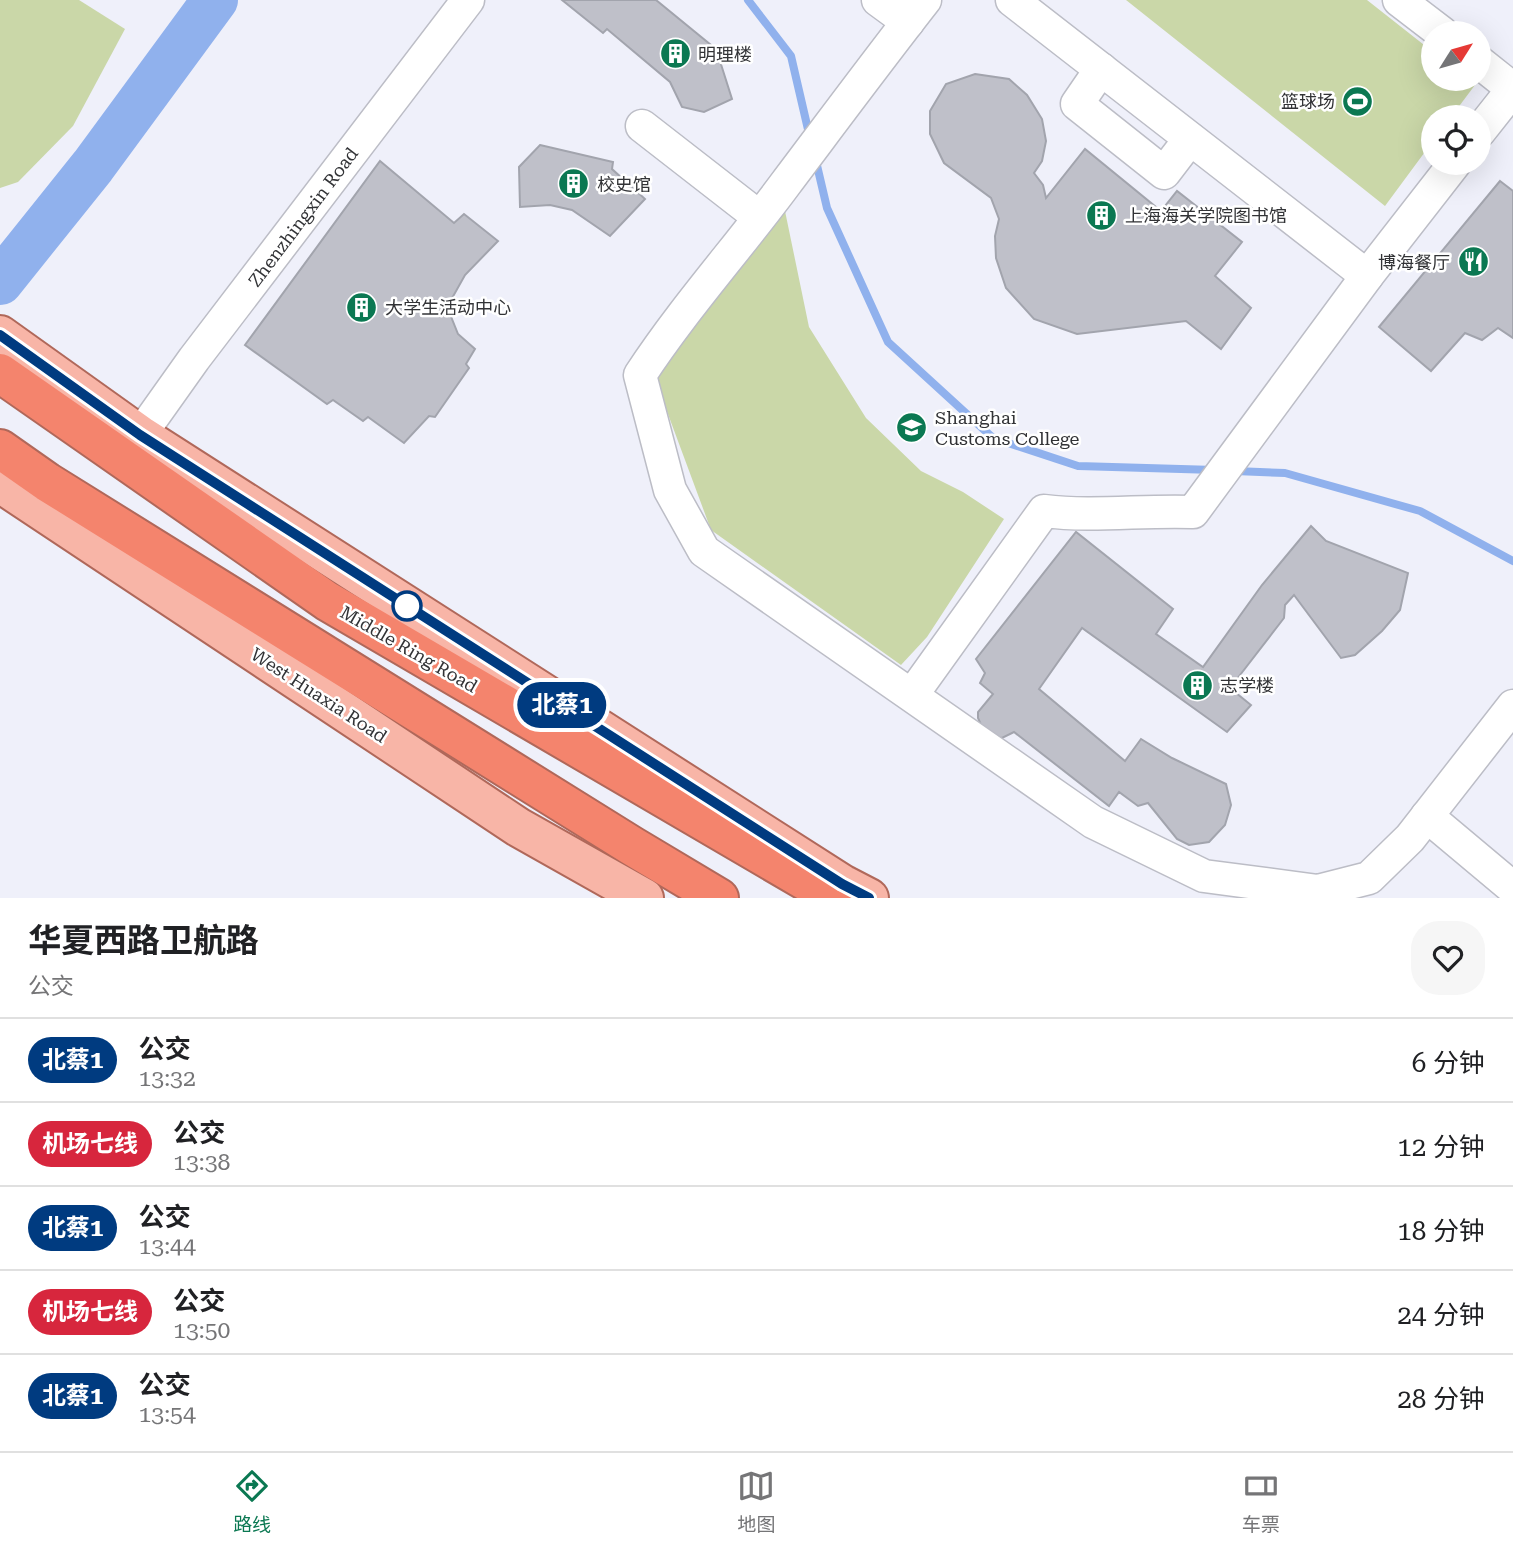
<!DOCTYPE html>
<html lang="zh">
<head>
<meta charset="utf-8">
<style>
  body { margin:0; font-family:"Roboto Serif","Noto Sans SC",serif; background:#f6f6f6; color:#202124; height:100vh; display:flex; flex-direction:column; font-size:26px; white-space:nowrap }
  * { box-sizing:border-box; margin:0 }
  p { font-size:23px; color:#757577 }
  .icon { flex:none; width:38px; height:38px; fill:none; stroke:currentColor; stroke-width:2; stroke-linecap:round; stroke-linejoin:round }
  .map { position:relative; height:898px; overflow:hidden }
  .sheet { display:flex; flex-direction:column; background:#fff; flex:1 }
  .sheet>* { flex:none }
  .badge { padding:0 14px; border-radius:23px; font-size:24px; line-height:46px }
  .needle { width:46px; rotate:53deg }
  .controls { position:absolute; left:1421px; top:21px; display:grid; gap:14px }
  .controls a { display:grid; place-items:center; width:70px; height:70px; border-radius:50%; background:#fff; box-shadow:0 7px 28px #0002; font-size:35px }
  .map>.badge { position:absolute; translate:-50% -50%; box-shadow:0 0 0 4px #fff }
  .round { display:grid; place-items:center; flex:none; width:74px; height:74px; border-radius:28px; background:#f6f6f6 }
  .headline { display:flex; align-items:center; justify-content:space-between; height:119px; padding:0 28px }
  h1 { font-size:33px; font-weight:700; line-height:52px }
  ul { padding:0; list-style:none }
  li { display:flex; align-items:center; gap:21px; height:84px; padding:0 28px; border-top:2px solid #e0e0e0 }
  li div { flex:1 }
  li b { display:block; font-size:26px }
  li em { font-style:normal }
  li .badge { min-width:77px; font-weight:700; text-align:center }
  .dock { display:flex; justify-content:space-around; align-items:center; height:98px; border-top:2px solid #e0e0e0; background:#fff; font-size:19px; color:#757577 }
  .dock a { display:grid; justify-items:center; gap:4px }
  .dock .selected { color:#0b7852 }
  .map>svg:first-child { display:block }
  .green { fill:#cad7a8 }
  .lines { fill:none; stroke-linecap:round; stroke-linejoin:round }
  .stream { stroke:#90b1ed; stroke-width:8 }
  .river { stroke:#90b1ed; stroke-width:46 }
  .building { fill:#bfc0c9; stroke:#a2a4ad; stroke-width:2 }
  .minor-casing { stroke:#bcbdc6; stroke-width:35 }
  .major-casing { stroke:#b0685a; stroke-width:42 }
  .highway-casing { stroke:#b0685a; stroke-width:42 }
  .minor { stroke:#fff; stroke-width:32 }
  .major { stroke:#f8b5a7; stroke-width:38 }
  .highway { stroke:#f4846d; stroke-width:38 }
  .line-casing { stroke:#fff; stroke-width:16 }
  .line { stroke:#003b80; stroke-width:10 }
  .stop-dot { fill:#fff; stroke:#003b80; stroke-width:3.5 }
  .labels { text-anchor:middle; dominant-baseline:central; stroke-width:5; stroke-linejoin:round; paint-order:stroke }
  .poi-label { font-size:18px; fill:#323336; stroke:#fff; text-anchor:start }
  .street-label { font-size:18px; fill:#323336; stroke:#fff }
</style>
</head>
<body>
<div class="map">
<svg width="1513" height="898" viewBox="0 0 1513 898">
  <rect width="100%" height="100%" fill="#eff0fa"/>
  <g class="green">
    <path d="M 0,0 L 79,0 L 125,29 L 73,126 L 18,182 L 0,188 Z"/>
    <path d="M 1126,0 L 1367,0 L 1433,52 L 1433,79 L 1467,79 L 1475,85 L 1451,117 L 1433,117 L 1433,141 L 1385,206 Z"/>
    <path d="M 785,211 L 809,327 L 866,418 L 921,471 L 963,492 L 1004,519 L 927,637 L 901,665 L 711,530 L 652,371 Z"/>
  </g>
  <g class="lines">
    <g class="stream">
      <path d="M 748,0 L 791,56 L 810,138"/>
      <path d="M 815,157 L 827,208 L 888,342 L 993,438 L 1078,466 L 1215,470"/>
      <path d="M 1235,471 L 1285,473 L 1420,511 L 1513,561"/>
    </g>
    <path class="river" d="M 0,282 L 93,166 L 215,0"/>
  </g>
  <g class="building">
    <path d="M 562,0 L 656,0 L 711,45 L 708,50 L 719,58 L 732,99 L 704,112 L 682,107 L 670,82 L 607,29 L 603,33 Z"/>
    <path d="M 975,74 L 1009,79 L 1027,95 L 1042,119 L 1046,141 L 1042,161 L 1034,173 L 1043,185 L 1046,198 L 1085,149 L 1161,211 L 1177,191 L 1242,242 L 1215,276 L 1251,308 L 1221,349 L 1186,321 L 1077,334 L 1034,319 L 1006,288 L 996,258 L 995,236 L 999,219 L 991,198 L 944,163 L 930,134 L 930,111 L 946,84 Z"/>
    <path d="M 540,145 L 613,162 L 612,169 L 645,199 L 610,236 L 572,210 L 550,205 L 520,207 L 519,167 Z"/>
    <path d="M 380,161 L 454,223 L 464,214 L 498,241 L 465,275 L 451,300 L 450,314 L 458,334 L 475,349 L 466,364 L 469,368 L 435,417 L 429,416 L 404,443 L 368,417 L 363,421 L 333,400 L 327,404 L 245,345 Z"/>
    <path d="M 1500,181 L 1513,191 L 1513,338 L 1498,328 L 1482,340 L 1465,333 L 1431,371 L 1379,327 Z"/>
    <path d="M 1311,526 L 1326,541 L 1408,573 L 1400,610 L 1382,631 L 1355,655 L 1341,658 L 1294,595 L 1285,605 L 1284,618 L 1230,688 L 1251,705 L 1227,732 L 1082,628 L 1039,689 L 1125,761 L 1141,739 L 1172,758 L 1226,784 L 1231,805 L 1225,825 L 1209,842 L 1189,845 L 1177,839 L 1148,803 L 1138,806 L 1119,792 L 1109,806 L 1014,732 L 1002,738 L 988,735 L 982,727 L 978,718 L 978,712 L 993,694 L 980,683 L 985,673 L 976,659 L 1076,532 L 1173,609 L 1156,634 L 1203,667 L 1262,585 Z"/>
  </g>
  <g class="lines">
    <defs>
      <g id="minor">
        <path d="M 878,0 L 908,22"/>
        <path d="M 925,0 C 878,60 832,122 786,183 C 738,248 684,308 640,375 L 670,490 L 704,551 L 1093,822 L 1204,876 L 1318,891 L 1369,878 L 1410,838 L 1513,706"/>
        <path d="M 1012,0 L 1367,276"/>
        <path d="M 1399,0 L 1442,33"/>
        <path d="M 1479,62 L 1513,89"/>
        <path d="M 1101,69 L 1077,104 L 1164,173 L 1190,139"/>
        <path d="M 642,126 L 759,217"/>
        <path d="M 1479,132 L 1513,89"/>
        <path d="M 140,435 L 194,359 L 468,0"/>
        <path d="M 912,695 L 1044,511 C 1093,517 1143,510 1193,512 L 1367,276 L 1455,163"/>
        <path d="M 1427,816 L 1513,888"/>
      </g>
      <g id="major">
        <path d="M 0,335 L 140,435 L 842,884 L 869,898"/>
        <path d="M 0,483 L 518,827 L 644,898"/>
      </g>
      <g id="highway">
        <path d="M 0,373 L 327,601 L 835,898"/>
        <path d="M 0,449 L 47,482 L 632,846 L 719,898"/>
      </g>
    </defs>
    <use href="#minor" class="minor-casing"/>
    <use href="#major" class="major-casing"/>
    <use href="#highway" class="highway-casing"/>
    <use href="#minor" class="minor"/>
    <use href="#major" class="major"/>
    <use href="#highway" class="highway"/>
  </g>
  <g class="lines">
    <defs>
      <path id="line" d="M 0,335 L 140,435 L 842,884 L 869,898"/>
    </defs>
    <use href="#line" class="line-casing"/>
    <use href="#line" class="line"/>
  </g>
  <defs>
    <symbol id="building-disc" viewBox="-11 -11 22 22"><circle r="9.5" fill="#0b7852" stroke="#fff"/><path d="M-4-6H4V6H1V3H-1V6H-4ZM-2.5-4.3h1.7v1.8h-1.7ZM.8-4.3h1.7v1.8H.8ZM-2.5-1h1.7V.8h-1.7ZM.8-1h1.7V.8H.8Z" fill="#fff"/></symbol>
    <symbol id="stadium-disc" viewBox="-11 -11 22 22"><circle r="9.5" fill="#0b7852" stroke="#fff"/><path d="M0-5a6.5 5 0 1 0 0 10a6.5 5 0 1 0 0-10ZM-3.5-1.8h7v3.6h-7Z" fill="#fff"/></symbol>
    <symbol id="restaurant-disc" viewBox="-11 -11 22 22"><circle r="9.5" fill="#0b7852" stroke="#fff"/><path d="M-5-6h1v4h1v-4h1v4h1v-4h1v5L-1.5 .5V6h-2V.5L-5-1ZM5-6V6H3V1.5H1.5Q1.5-4 5-6Z" fill="#fff"/></symbol>
    <symbol id="university-disc" viewBox="-11 -11 22 22"><circle r="9.5" fill="#0b7852" stroke="#fff"/><path d="M0-5L7-2L0 1L-7-2ZM-4 1L0 2.5L4 1V4Q0 6-4 4Z" fill="#fff"/></symbol>
  </defs>
  <g fill-rule="evenodd">
    <use href="#building-disc" x="658" y="36" width="35" height="35"/>
    <use href="#stadium-disc" x="1340" y="84" width="35" height="35"/>
    <use href="#building-disc" x="556" y="166" width="35" height="35"/>
    <use href="#building-disc" x="1084" y="198" width="35" height="35"/>
    <use href="#restaurant-disc" x="1456" y="244" width="35" height="35"/>
    <use href="#building-disc" x="344" y="290" width="35" height="35"/>
    <use href="#university-disc" x="894" y="410" width="35" height="35"/>
    <use href="#building-disc" x="1180" y="668" width="35" height="35"/>
  </g>
  <circle class="stop-dot" cx="407" cy="606" r="14"/>
  <g class="labels">
    <g class="poi-label">
      <text x="698" y="54">明理楼</text>
      <text x="1335" y="101" text-anchor="end">篮球场</text>
      <text x="597" y="184">校史馆</text>
      <text x="1125" y="215">上海海关学院图书馆</text>
      <text x="1450" y="262" text-anchor="end">博海餐厅</text>
      <text x="385" y="307">大学生活动中心</text>
      <text x="935" y="417">Shanghai<tspan x="935" dy="21">Customs College</tspan></text>
      <text x="1220" y="685">志学楼</text>
    </g>
    <g class="street-label">
      <text transform="translate(303 217) rotate(-53)">Zhenzhingxin Road</text>
      <text transform="translate(409 649) rotate(30)">Middle Ring Road</text>
      <text transform="translate(319 695) rotate(33)">West Huaxia Road</text>
    </g>
  </g>
</svg>
<div class="controls">
<a><svg class="needle" viewBox="-14 -14 28 28"><path d="M0-13l5 13h-10z" fill="#e53935"/><path d="M0 13l5-13h-10z" fill="#757577"/></svg></a>
<a><svg class="icon" aria-label="locate" viewBox="0 0 24 24"><circle cx="12" cy="12" r="6"/><path d="M12 2v4M12 18v4M2 12h4M18 12h4"/></svg></a>
</div>
<b class="badge" style="left:562px;top:705px;background:#003b80;color:#fff">北蔡1</b>
</div>
<section class="sheet">
<div class="headline"><div><h1>华夏西路卫航路</h1><p>公交</p></div><a class="round"><svg class="icon" aria-label="heart" viewBox="0 0 24 24"><path d="M12 20l-8-8c-3-5 5-10 8-4 3-6 11-1 8 4z"/></svg></a></div>
<ul>
<li><span class="badge" style="background:#003b80;color:#fff">北蔡1</span><div><b>公交</b><p>13:32</p></div><em>6 分钟</em></li>
<li><span class="badge" style="background:#d7263d;color:#fff">机场七线</span><div><b>公交</b><p>13:38</p></div><em>12 分钟</em></li>
<li><span class="badge" style="background:#003b80;color:#fff">北蔡1</span><div><b>公交</b><p>13:44</p></div><em>18 分钟</em></li>
<li><span class="badge" style="background:#d7263d;color:#fff">机场七线</span><div><b>公交</b><p>13:50</p></div><em>24 分钟</em></li>
<li><span class="badge" style="background:#003b80;color:#fff">北蔡1</span><div><b>公交</b><p>13:54</p></div><em>28 分钟</em></li>
</ul>
</section>
<nav class="dock">
<a class="selected"><svg class="icon" aria-label="directions" viewBox="0 0 24 24"><path d="M12 3l9 9-9 9-9-9zM9 14v-3h6M13 9l2 2-2 2"/></svg>路线</a>
<a><svg class="icon" aria-label="map" viewBox="0 0 24 24"><path d="M3 6l6-2 6 2 6-2v14l-6 2-6-2-6 2zM9 4v14M15 6v14"/></svg>地图</a>
<a><svg class="icon" aria-label="tickets" viewBox="0 0 24 24"><path d="M3 7h18v10H3zM15 7v10"/></svg>车票</a>
</nav>
</body>
</html>
